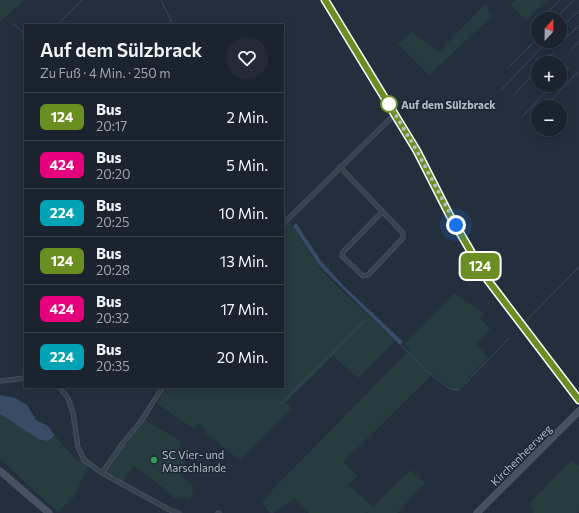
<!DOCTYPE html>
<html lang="de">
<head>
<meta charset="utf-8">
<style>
  body { margin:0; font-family:Commissioner,sans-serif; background:#242b36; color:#f1f3f6; height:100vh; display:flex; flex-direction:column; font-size:15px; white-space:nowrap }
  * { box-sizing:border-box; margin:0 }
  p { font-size:13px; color:#a0a4aa }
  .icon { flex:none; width:22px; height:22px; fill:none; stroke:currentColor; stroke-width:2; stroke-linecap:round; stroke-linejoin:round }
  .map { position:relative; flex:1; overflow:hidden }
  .drawer { position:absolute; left:24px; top:24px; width:260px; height:364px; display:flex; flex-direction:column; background:#1b232e; border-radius:0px; box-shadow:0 2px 10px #0003,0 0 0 1px #39404a }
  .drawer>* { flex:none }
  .badge { padding:0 8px; border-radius:6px; font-size:14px; line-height:26px }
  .needle { width:26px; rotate:22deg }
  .controls { position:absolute; left:531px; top:12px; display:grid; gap:8px }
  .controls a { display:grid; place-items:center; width:36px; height:36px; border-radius:50%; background:#1b232e; box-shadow:0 2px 10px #0003,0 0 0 1px #39404a; font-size:20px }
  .you { position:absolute; width:20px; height:20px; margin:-10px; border:3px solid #fff; border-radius:50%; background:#1a73e8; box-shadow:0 0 0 6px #1a73e833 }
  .map>.badge { position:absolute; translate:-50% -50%; box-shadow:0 0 0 2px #fff }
  .round { display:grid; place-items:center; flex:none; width:42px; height:42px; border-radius:21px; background:#242b36 }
  .overview { display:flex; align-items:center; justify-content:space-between; height:68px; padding:0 16px }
  h1 { font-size:19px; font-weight:600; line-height:30px }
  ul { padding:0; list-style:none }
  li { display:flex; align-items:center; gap:12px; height:48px; padding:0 16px; border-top:1px solid #39404a }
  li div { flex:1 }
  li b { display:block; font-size:15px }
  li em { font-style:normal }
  li .badge { min-width:44px; font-weight:700; text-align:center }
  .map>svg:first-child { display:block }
  .green { fill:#263c3f }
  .water { fill:#394c67 }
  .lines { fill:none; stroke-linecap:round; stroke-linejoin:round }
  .stream { stroke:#394c67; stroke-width:1 }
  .street-casing { stroke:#565f6c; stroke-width:5 }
  .secondary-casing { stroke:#565f6c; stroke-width:7 }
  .street { stroke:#38414e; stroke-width:4 }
  .secondary { stroke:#465061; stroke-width:6 }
  .line-casing { stroke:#fff; stroke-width:9 }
  .line { stroke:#6b8e23; stroke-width:6 }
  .walk { stroke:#b4bcc9; stroke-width:4; stroke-dasharray:0 7.2 }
  .stop-dot { fill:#fff; stroke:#6b8e23; stroke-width:2 }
  .leisure-dot { fill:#2e9e5b; stroke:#1d2633; stroke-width:1.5 }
  .labels { text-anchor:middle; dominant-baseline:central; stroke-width:3; stroke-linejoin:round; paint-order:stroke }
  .stop-label { font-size:11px; font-weight:bold; fill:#b4bcc9; stroke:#1d2633; text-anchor:start }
  .poi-label { font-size:11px; fill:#b4bcc9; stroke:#1d2633; text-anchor:start }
  .street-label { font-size:11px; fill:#b4bcc9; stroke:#1d2633 }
</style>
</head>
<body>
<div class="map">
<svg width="579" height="513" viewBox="0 0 579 513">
  <rect width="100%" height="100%" fill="#242f3e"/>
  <g class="green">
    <path d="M 0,0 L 24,0 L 0,22 Z"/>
    <path d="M 515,0 L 547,0 L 526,21 L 511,5 Z"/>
    <path d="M 486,3 L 491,17 L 429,75 L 398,44 L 411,32 L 439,52 Z"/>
    <path d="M 289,221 L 320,268 L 331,280 L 395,341 L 358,378 L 333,356 L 286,402 L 292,409 L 240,460 L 205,433 L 207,430 L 199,423 L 194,429 L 158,404 L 166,387 L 283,387 L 283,227 Z"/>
    <path d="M 454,293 L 483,313 L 480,318 L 490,329 L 476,345 L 488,357 L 458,389 L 452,389 L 433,374 L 343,462 L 357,476 L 348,485 L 373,507 L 411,470 L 425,483 L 397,513 L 368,513 L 367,512 L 365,513 L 308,513 L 309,512 L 295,498 L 273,513 L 270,513 L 262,502 L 277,485 L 410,350 L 405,344 Z"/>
    <path d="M 0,414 L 40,440 L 47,441 L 55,436 L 78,462 L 81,459 L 88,466 L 74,497 L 58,512 L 0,459 Z"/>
    <path d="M 145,420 L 180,441 L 181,458 L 185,461 L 181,475 L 192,485 L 193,493 L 190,499 L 175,498 L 149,476 L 133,466 L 123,482 L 107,473 C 108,460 138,433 145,420 Z"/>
    <path d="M 572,460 L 579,466 L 579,511 L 577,513 L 532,513 L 535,510 L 529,504 Z"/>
  </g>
  <g class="water">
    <path d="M 296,223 L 321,261 L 343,285 L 403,342 L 400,345 L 345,291 L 319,265 L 293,226 Z"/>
    <path d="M 0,395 L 15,398 L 27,405 L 36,420 L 48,426 L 55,436 L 47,441 L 40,440 L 0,414 Z"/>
  </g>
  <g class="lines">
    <g class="stream">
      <path d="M 161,0 L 173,25"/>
      <path d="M 541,19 L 560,0"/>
      <path d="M 555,19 L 574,0"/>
      <path d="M 13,24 L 25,34"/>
      <path d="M 57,25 L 82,0"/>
      <path d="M 560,29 L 579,10"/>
      <path d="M 564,40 L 579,25"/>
      <path d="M 572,49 L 579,41"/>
      <path d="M 543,63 L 553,53"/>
      <path d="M 509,67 L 536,40"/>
      <path d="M 560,77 L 569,67"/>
      <path d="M 501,90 L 543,46"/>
      <path d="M 513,96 L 538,69"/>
      <path d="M 545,107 L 577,73"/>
      <path d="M 522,117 L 552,85"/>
      <path d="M 531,122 L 538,115"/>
      <path d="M 283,209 L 285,212"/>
      <path d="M 525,322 L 579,267"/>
      <path d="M 400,344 L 426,371 L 450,389 L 459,390 L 510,337"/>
      <path d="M 281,404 L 366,320"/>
    </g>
    <defs>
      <g id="street">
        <path d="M 340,167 L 403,233 L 403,238 L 368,275 L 363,276 L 342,256 L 343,252 L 382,212"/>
        <path d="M 283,224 L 395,114"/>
        <path d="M 0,381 L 25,378"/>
        <path d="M 59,387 L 68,398 L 73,413 L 78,447 L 84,460 L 102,473 L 170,510 L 179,513"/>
        <path d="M 102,473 L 123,443 L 139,424 L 163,387"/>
        <path d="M 218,513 L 219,513"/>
      </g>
      <g id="secondary">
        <path d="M 325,0 L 417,151 L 449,214 L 487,279 L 579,400"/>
        <path d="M 0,471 L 49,513"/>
        <path d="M 477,513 L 579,411"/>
      </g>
    </defs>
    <use href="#street" class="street-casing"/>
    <use href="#secondary" class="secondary-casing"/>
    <use href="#street" class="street"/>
    <use href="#secondary" class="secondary"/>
  </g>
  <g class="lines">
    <defs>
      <path id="line" d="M 325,0 L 417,151 L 449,214 L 487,279 L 579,400"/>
    </defs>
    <use href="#line" class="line-casing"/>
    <use href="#line" class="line"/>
    <path class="walk" d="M 389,104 L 417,151 L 456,225"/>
  </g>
  <circle class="stop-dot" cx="389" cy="104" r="8"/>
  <circle class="leisure-dot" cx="154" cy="460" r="4"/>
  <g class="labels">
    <g class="stop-label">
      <text x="401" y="104">Auf dem Sülzbrack</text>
    </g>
    <g class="poi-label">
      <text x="162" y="454">SC Vier- und<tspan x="162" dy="13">Marschlande</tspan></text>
    </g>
    <g class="street-label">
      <text transform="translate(521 455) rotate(-45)">Kirchenheerweg</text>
    </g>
  </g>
</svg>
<div class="controls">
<a><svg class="needle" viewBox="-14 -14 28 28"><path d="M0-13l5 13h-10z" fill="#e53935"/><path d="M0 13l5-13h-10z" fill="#a0a4aa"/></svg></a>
<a>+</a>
<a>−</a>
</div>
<div class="you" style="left:456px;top:225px"></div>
<b class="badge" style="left:480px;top:266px;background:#6b8e23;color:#fff">124</b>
<section class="drawer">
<div class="overview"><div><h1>Auf dem Sülzbrack</h1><p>Zu Fuß · 4 Min. · 250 m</p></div><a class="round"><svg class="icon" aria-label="heart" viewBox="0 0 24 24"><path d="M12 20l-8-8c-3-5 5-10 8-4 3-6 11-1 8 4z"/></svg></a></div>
<ul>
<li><span class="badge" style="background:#6b8e23;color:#fff">124</span><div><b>Bus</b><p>20:17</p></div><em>2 Min.</em></li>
<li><span class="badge" style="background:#e6007e;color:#fff">424</span><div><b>Bus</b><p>20:20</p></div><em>5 Min.</em></li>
<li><span class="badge" style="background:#00a3b4;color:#fff">224</span><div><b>Bus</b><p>20:25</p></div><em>10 Min.</em></li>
<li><span class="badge" style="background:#6b8e23;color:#fff">124</span><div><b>Bus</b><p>20:28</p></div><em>13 Min.</em></li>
<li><span class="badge" style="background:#e6007e;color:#fff">424</span><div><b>Bus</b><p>20:32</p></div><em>17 Min.</em></li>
<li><span class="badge" style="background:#00a3b4;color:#fff">224</span><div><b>Bus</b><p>20:35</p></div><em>20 Min.</em></li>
</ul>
</section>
</div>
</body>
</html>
